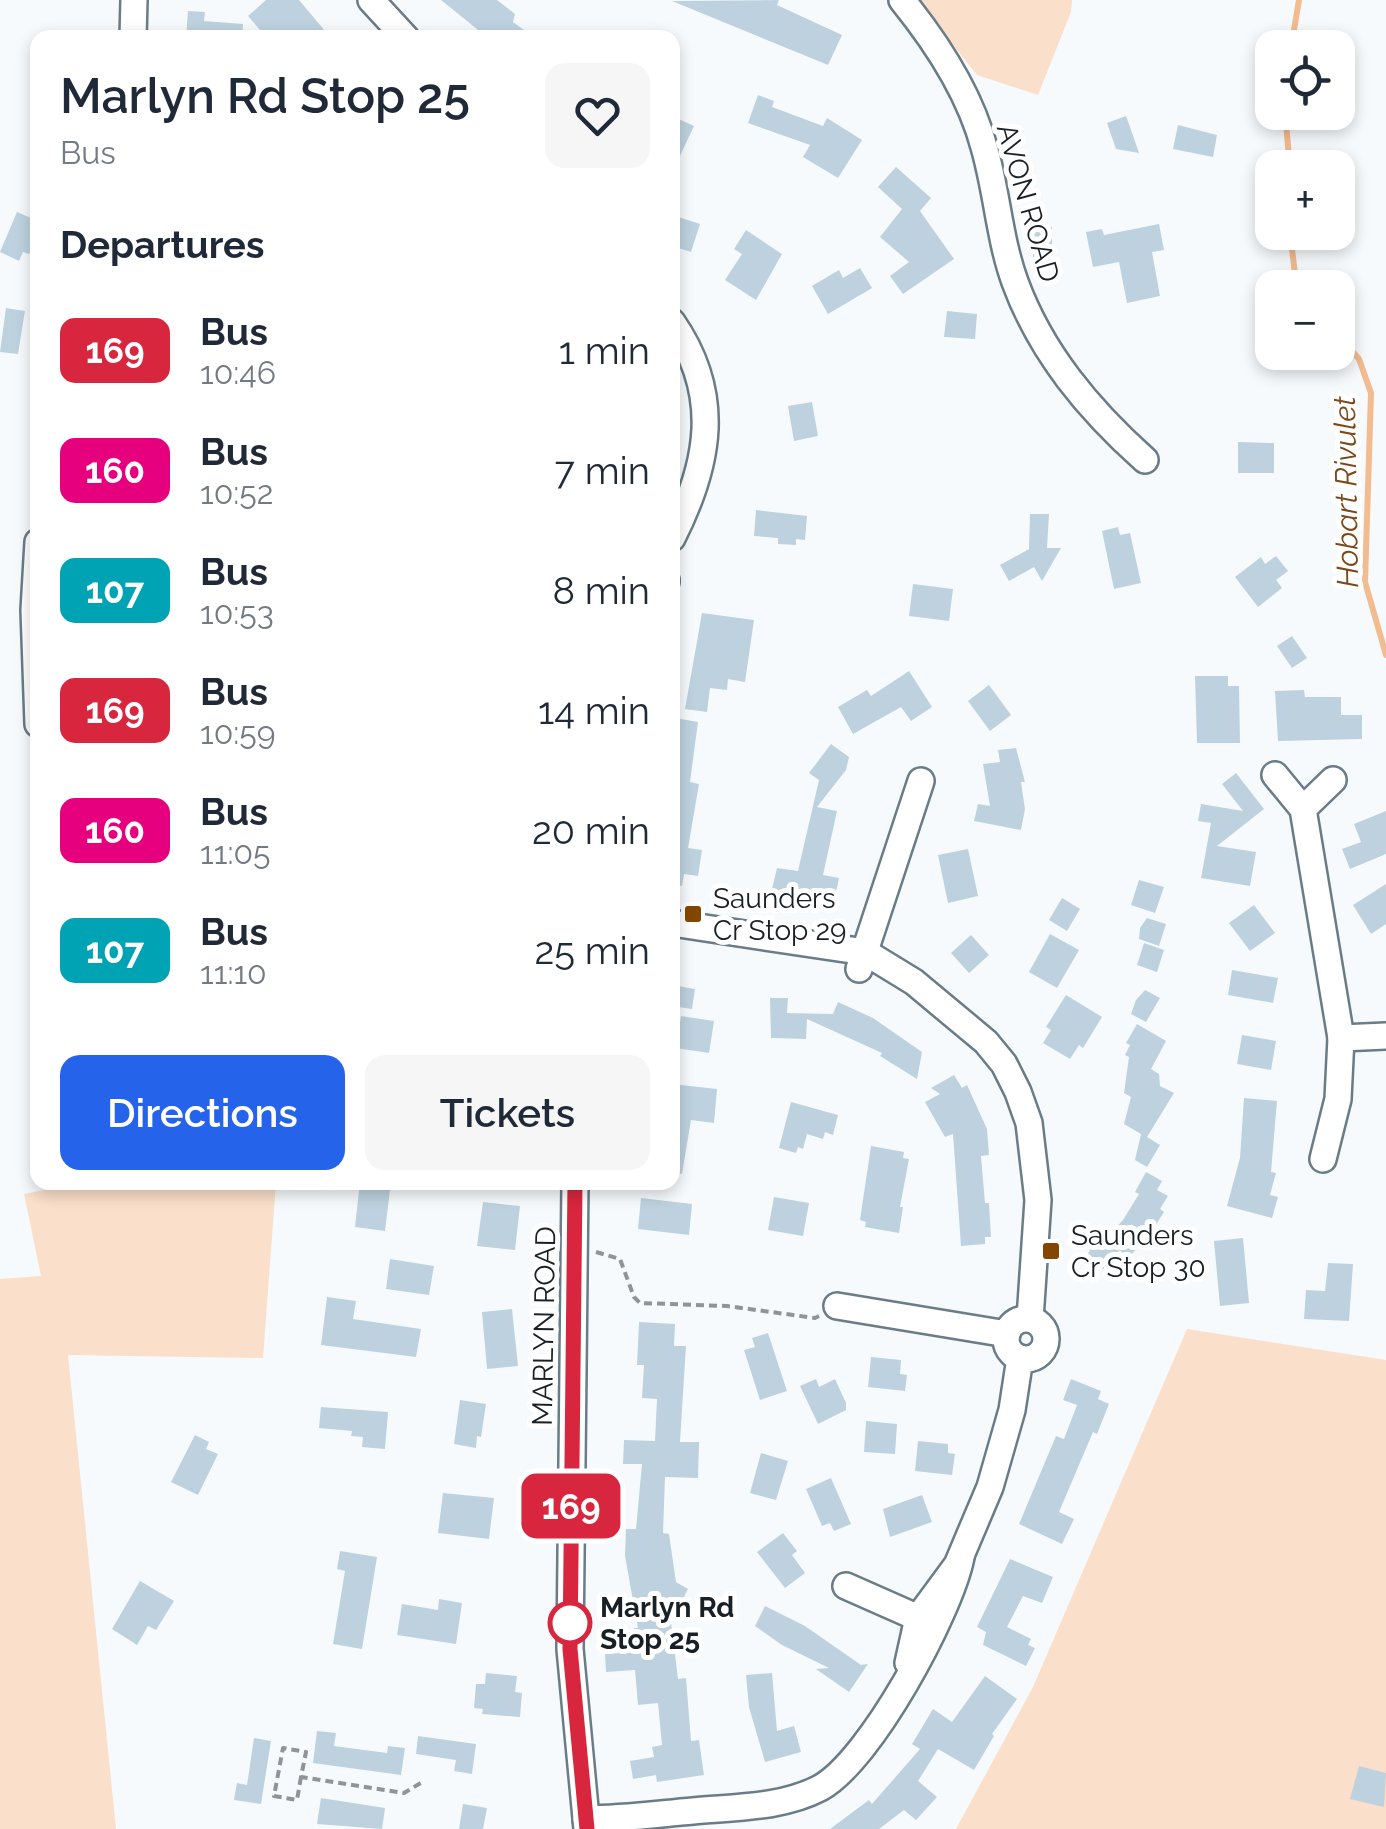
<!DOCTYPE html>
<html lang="en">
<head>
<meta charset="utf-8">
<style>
  body { margin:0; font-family:Raleway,sans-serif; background:#f6f6f7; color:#1f2937; height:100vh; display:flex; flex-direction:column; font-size:38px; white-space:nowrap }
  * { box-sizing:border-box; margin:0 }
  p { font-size:32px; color:#747a83 }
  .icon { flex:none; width:55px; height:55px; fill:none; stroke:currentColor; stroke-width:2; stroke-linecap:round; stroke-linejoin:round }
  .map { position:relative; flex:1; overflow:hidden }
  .sheet { position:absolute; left:30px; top:30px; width:650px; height:1160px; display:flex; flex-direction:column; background:#fff; border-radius:20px; box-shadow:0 5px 15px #0003 }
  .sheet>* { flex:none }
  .badge { padding:0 20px; border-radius:15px; font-size:35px; line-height:65px }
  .fabs { position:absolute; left:1255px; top:30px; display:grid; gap:20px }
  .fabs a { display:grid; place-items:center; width:100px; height:100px; border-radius:20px; background:#fff; box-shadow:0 5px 15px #0003; font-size:50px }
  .map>.badge { position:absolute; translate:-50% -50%; box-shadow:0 0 0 5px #fff }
  h2 { padding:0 30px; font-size:38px; line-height:90px }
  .round { display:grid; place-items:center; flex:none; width:105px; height:105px; border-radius:20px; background:#f6f6f7 }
  .overview { display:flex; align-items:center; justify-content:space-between; height:170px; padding:0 30px }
  h1 { font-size:48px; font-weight:600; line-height:75px }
  .cta { display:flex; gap:20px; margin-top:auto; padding:20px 30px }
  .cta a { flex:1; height:115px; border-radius:20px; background:#2563eb; color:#fff; font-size:40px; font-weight:600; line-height:115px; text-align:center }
  .cta a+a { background:#f6f6f7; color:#1f2937 }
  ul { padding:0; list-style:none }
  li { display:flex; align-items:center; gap:30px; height:120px; padding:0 30px }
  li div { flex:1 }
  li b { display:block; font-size:38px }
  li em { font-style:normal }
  li .badge { min-width:110px; font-weight:700; text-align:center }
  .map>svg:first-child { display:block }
  .green { fill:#fadfca }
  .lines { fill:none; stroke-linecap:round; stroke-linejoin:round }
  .stream { stroke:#f3bb90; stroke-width:6 }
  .building { fill:#bdd2de }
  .lane-casing { stroke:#697c87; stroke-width:18 }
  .street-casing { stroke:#697c87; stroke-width:30 }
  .path { stroke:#8e9497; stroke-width:4; stroke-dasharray:8 5; stroke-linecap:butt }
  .lane { stroke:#fff; stroke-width:12 }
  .street { stroke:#fff; stroke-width:25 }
  .line-casing { stroke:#fff; stroke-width:22 }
  .line { stroke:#d7263d; stroke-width:15 }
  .poi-dot { fill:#824600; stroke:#fff; stroke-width:4 }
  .stop-dot { fill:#fff; stroke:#d7263d; stroke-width:5 }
  .labels { text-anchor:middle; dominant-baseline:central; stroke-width:10; stroke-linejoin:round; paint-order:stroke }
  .street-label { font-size:28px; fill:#182025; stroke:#fff }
  .poi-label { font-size:28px; fill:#182025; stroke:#fff; text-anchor:start }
  .stop-label { font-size:28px; font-weight:bold; fill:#182025; stroke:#fff; text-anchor:start }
  .water-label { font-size:30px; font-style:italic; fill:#7b4818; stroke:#fff }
</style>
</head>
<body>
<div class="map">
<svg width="1386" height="1829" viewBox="0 0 1386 1829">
  <rect width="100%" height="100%" fill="#f6fafd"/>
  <g class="green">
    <path d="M 917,0 L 1072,0 L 1071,12 L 1038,95 L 977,75 Z"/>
    <path d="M 66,1182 L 276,1183 L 263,1358 L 68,1355 L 116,1829 L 0,1829 L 0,1279 L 41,1276 L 24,1194 L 65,1186 Z"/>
    <path d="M 1187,1329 L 1386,1360 L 1386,1829 L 956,1829 L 1033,1687 Z"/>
  </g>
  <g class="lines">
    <g class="stream">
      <path d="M 1291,48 L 1299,0"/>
      <path d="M 1285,112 L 1290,168"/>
      <path d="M 1290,232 L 1295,274 L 1303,288"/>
      <path d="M 1338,335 L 1359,359 L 1371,393 L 1365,582 L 1386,655"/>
    </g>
  </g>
  <g class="building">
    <path d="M 266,0 L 299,0 L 331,38 L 285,38 L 278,30 L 267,38 L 248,16 Z"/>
    <path d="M 441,0 L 497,0 L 515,14 L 513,22 L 535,38 L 488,38 Z"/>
    <path d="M 779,0 L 777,5 L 842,35 L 828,65 L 672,1 Z"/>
    <path d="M 188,11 L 205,12 L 204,21 L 243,24 L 242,38 L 186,38 Z"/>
    <path d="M 758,95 L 774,101 L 772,107 L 823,126 L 827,118 L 862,140 L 838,178 L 803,157 L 810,145 L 748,123 Z"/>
    <path d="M 672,116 L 694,126 L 672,173 Z"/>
    <path d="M 1126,116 L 1130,127 L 1139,153 L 1116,149 L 1107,123 Z"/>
    <path d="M 1178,125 L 1217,135 L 1213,157 L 1173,149 Z"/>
    <path d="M 896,167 L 931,198 L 920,211 L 954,259 L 903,294 L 890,276 L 909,262 L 880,237 L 902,209 L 878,187 Z"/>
    <path d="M 17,212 L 38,221 L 38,234 L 29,254 L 23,252 L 19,261 L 0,252 Z"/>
    <path d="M 672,215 L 700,224 L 691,252 L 672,246 Z"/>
    <path d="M 1159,224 L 1164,250 L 1152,252 L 1160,296 L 1127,303 L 1119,262 L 1093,267 L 1086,232 L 1102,229 L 1104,235 Z"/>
    <path d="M 1033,227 L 1052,227 L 1052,261 L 1033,262 Z"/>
    <path d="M 746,230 L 782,254 L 756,300 L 725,280 L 742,254 L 734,249 Z"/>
    <path d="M 860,268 L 872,288 L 828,314 L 812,286 L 839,270 L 843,278 Z"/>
    <path d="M 6,308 L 25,311 L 18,354 L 0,352 Z"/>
    <path d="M 947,311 L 977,314 L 975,339 L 944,337 Z"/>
    <path d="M 812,402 L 818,436 L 794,441 L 788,406 Z"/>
    <path d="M 1238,442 L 1274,443 L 1274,473 L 1238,473 Z"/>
    <path d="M 756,510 L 807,516 L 805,540 L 796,539 L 796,545 L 778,544 L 778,538 L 754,536 Z"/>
    <path d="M 1030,514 L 1049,514 L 1047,548 L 1061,548 L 1042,581 L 1034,567 L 1009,581 L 1000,565 L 1029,549 Z"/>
    <path d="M 1118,527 L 1120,535 L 1130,533 L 1141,583 L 1114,589 L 1102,531 Z"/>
    <path d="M 1276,556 L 1288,571 L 1276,580 L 1282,588 L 1258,607 L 1235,577 L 1261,557 L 1265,564 Z"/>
    <path d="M 913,584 L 953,589 L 949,621 L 909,616 Z"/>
    <path d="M 702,613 L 754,620 L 745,682 L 728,679 L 727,690 L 710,688 L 707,712 L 685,709 Z"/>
    <path d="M 1292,636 L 1307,658 L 1292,668 L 1277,646 Z"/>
    <path d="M 909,671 L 932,707 L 911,721 L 901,707 L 853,734 L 838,707 L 867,690 L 871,696 Z"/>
    <path d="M 1195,676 L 1228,676 L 1228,686 L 1239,686 L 1240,743 L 1197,743 Z"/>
    <path d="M 989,685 L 1011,715 L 990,731 L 968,701 Z"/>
    <path d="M 1304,690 L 1305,697 L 1341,697 L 1341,715 L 1362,715 L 1362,739 L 1278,741 L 1275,691 Z"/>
    <path d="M 675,718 L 698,722 L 690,782 L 699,784 L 688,848 L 702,850 L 698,876 L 684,874 L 682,886 L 672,885 Z"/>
    <path d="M 831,744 L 849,757 L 846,770 L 817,807 L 837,811 L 823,875 L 839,878 L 832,912 L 812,908 L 814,900 L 783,895 L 784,891 L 772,889 L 777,868 L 798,871 L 819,780 L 809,773 Z"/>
    <path d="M 1016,748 L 1025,782 L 1021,782 L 1025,809 L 1021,830 L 974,821 L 978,804 L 990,806 L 983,764 L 1000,762 L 998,750 Z"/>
    <path d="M 1236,773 L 1264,809 L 1217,846 L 1256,852 L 1250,886 L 1201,878 L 1211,823 L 1198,821 L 1201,804 L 1243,811 L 1222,784 Z"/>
    <path d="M 1386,811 L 1386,854 L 1350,869 L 1342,849 L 1361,842 L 1354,824 Z"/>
    <path d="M 968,849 L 978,896 L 948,903 L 938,855 Z"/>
    <path d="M 1139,880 L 1164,887 L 1155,913 L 1131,905 Z"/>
    <path d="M 1386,884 L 1386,924 L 1371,934 L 1353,905 Z"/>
    <path d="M 1062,898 L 1080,909 L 1067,931 L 1049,920 Z"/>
    <path d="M 1254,905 L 1275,933 L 1250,951 L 1229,923 Z"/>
    <path d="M 1147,918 L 1166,924 L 1159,946 L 1139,939 L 1140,928 Z"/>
    <path d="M 1050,934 L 1079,950 L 1057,988 L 1029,972 Z"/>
    <path d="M 971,935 L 989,955 L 969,973 L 951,953 Z"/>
    <path d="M 1144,943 L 1164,950 L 1157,972 L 1137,965 Z"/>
    <path d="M 1232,970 L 1278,978 L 1273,1003 L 1228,995 Z"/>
    <path d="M 672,985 L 695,989 L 692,1009 L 672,1006 Z"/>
    <path d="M 1145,990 L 1160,998 L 1146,1022 L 1131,1014 L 1136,1000 Z"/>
    <path d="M 1066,995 L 1102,1017 L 1083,1048 L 1079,1045 L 1070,1059 L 1043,1043 L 1051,1030 L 1046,1027 Z"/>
    <path d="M 770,998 L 788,998 L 787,1013 L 833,1014 L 838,1002 L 873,1018 L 922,1052 L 917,1079 L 880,1056 L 882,1053 L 807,1019 L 806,1039 L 771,1038 Z"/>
    <path d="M 681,1016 L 714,1021 L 709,1053 L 676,1048 Z"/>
    <path d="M 1137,1024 L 1166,1041 L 1151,1069 L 1159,1074 L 1160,1086 L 1174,1093 L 1147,1137 L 1160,1145 L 1147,1167 L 1135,1160 L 1141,1134 L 1124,1124 L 1131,1097 L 1124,1093 L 1129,1057 L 1125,1055 L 1130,1045 L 1126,1043 Z"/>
    <path d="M 1242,1035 L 1276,1041 L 1271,1070 L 1237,1064 Z"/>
    <path d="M 954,1075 L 962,1088 L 967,1085 L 987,1129 L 989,1155 L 981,1156 L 985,1203 L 989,1203 L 991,1237 L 985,1237 L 985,1244 L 961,1246 L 953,1134 L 945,1137 L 925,1102 L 940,1094 L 931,1088 Z"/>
    <path d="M 672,1084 L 717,1089 L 714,1123 L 691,1120 L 682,1174 L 672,1173 Z"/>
    <path d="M 1244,1098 L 1277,1101 L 1271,1172 L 1276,1173 L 1270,1195 L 1278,1197 L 1272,1218 L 1227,1206 L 1240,1158 Z"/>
    <path d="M 791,1102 L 838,1115 L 833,1135 L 825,1132 L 823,1139 L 807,1134 L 803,1149 L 798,1147 L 796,1153 L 779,1148 Z"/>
    <path d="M 871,1146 L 904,1152 L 903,1158 L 909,1159 L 900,1207 L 903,1207 L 899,1233 L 865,1227 L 866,1222 L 860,1220 Z"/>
    <path d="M 1146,1172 L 1162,1181 L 1157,1190 L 1168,1196 L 1160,1209 L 1164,1212 L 1149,1236 L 1128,1258 L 1120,1250 L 1103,1269 L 1087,1256 L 1093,1243 L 1110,1234 L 1123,1220 L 1139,1194 L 1135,1192 Z"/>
    <path d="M 360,1182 L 391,1182 L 385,1231 L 355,1227 Z"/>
    <path d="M 774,1197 L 809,1203 L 803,1236 L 768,1230 Z"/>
    <path d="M 641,1198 L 692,1204 L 689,1235 L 638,1229 Z"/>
    <path d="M 483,1202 L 520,1206 L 515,1250 L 477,1246 Z"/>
    <path d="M 1243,1238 L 1249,1303 L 1220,1306 L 1214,1241 Z"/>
    <path d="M 390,1259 L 434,1266 L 429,1295 L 386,1289 Z"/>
    <path d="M 1328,1263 L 1353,1264 L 1349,1321 L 1304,1319 L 1306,1290 L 1325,1291 Z"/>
    <path d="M 327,1297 L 356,1301 L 353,1319 L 421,1329 L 416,1357 L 321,1345 Z"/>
    <path d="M 512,1309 L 518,1366 L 487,1369 L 482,1312 Z"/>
    <path d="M 639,1322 L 675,1324 L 674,1346 L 686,1346 L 680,1442 L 699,1442 L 698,1478 L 665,1477 L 663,1533 L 669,1534 L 676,1582 L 688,1589 L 671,1622 L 678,1679 L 686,1678 L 691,1741 L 699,1740 L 704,1775 L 657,1782 L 656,1775 L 633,1779 L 630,1761 L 654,1757 L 652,1747 L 662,1745 L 658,1703 L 638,1705 L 635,1670 L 606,1672 L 605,1654 L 636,1652 L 634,1628 L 638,1628 L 625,1556 L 626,1529 L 636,1529 L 642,1464 L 623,1464 L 624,1440 L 655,1441 L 657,1399 L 642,1398 L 644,1365 L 637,1365 Z"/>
    <path d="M 768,1333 L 787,1391 L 760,1400 L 744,1350 L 755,1347 L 752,1338 Z"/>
    <path d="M 871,1357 L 901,1360 L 900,1374 L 907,1375 L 905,1391 L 868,1387 Z"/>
    <path d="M 816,1379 L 819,1387 L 835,1379 L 846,1403 L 846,1410 L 818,1424 L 800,1386 Z"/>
    <path d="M 1071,1379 L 1101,1391 L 1098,1399 L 1109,1404 L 1097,1434 L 1093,1432 L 1059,1512 L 1074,1519 L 1062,1544 L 1019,1524 L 1056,1436 L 1064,1439 L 1077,1405 L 1063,1400 Z"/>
    <path d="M 460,1400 L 486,1404 L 481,1437 L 477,1436 L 476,1448 L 454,1444 Z"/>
    <path d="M 321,1407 L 388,1412 L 385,1449 L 362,1447 L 363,1437 L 351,1436 L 352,1431 L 319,1428 Z"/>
    <path d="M 866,1421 L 897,1424 L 895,1454 L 864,1452 Z"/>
    <path d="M 195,1435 L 209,1442 L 206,1449 L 218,1454 L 198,1495 L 171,1482 Z"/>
    <path d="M 918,1441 L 948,1444 L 948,1453 L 955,1454 L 952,1475 L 915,1471 Z"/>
    <path d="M 761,1453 L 788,1461 L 776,1500 L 750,1493 Z"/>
    <path d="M 831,1478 L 851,1524 L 834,1531 L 830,1523 L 822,1526 L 806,1489 Z"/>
    <path d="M 443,1493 L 494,1498 L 489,1539 L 438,1533 Z"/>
    <path d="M 922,1495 L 932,1522 L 890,1537 L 883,1509 Z"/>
    <path d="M 783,1533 L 797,1551 L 792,1555 L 805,1573 L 785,1588 L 757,1552 Z"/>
    <path d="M 340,1551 L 377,1557 L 362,1649 L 333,1644 L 345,1571 L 337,1569 Z"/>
    <path d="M 1010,1559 L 1053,1577 L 1042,1603 L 1023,1596 L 1007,1627 L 1031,1639 L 1028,1645 L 1035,1648 L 1026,1666 L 983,1645 L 986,1632 L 977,1627 Z"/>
    <path d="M 140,1581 L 174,1601 L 156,1630 L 148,1626 L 137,1645 L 112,1629 Z"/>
    <path d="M 439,1599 L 462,1603 L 456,1644 L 397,1635 L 402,1604 L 438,1610 Z"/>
    <path d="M 765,1606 L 805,1626 L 861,1665 L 868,1664 L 849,1692 L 816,1669 L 829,1668 L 782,1645 L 755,1626 Z"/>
    <path d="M 486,1673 L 517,1676 L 515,1692 L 522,1693 L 520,1717 L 482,1714 L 483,1709 L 474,1708 L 476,1684 L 485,1684 Z"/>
    <path d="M 772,1673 L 777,1731 L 794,1726 L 801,1752 L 765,1762 L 749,1707 L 746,1675 Z"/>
    <path d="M 985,1676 L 1017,1699 L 992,1734 L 994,1736 L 974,1770 L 938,1749 L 918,1781 L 937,1797 L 916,1820 L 904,1810 L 879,1829 L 830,1829 L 869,1800 L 872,1804 L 920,1749 L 912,1744 L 933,1709 L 952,1722 Z"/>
    <path d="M 317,1731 L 336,1733 L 334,1746 L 387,1753 L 388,1746 L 405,1748 L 401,1775 L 313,1763 Z"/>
    <path d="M 418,1736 L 476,1744 L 472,1774 L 454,1771 L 456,1760 L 416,1754 Z"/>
    <path d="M 254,1738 L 271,1741 L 261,1804 L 234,1800 L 237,1783 L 247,1785 Z"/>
    <path d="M 1359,1766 L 1386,1773 L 1384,1807 L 1350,1799 Z"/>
    <path d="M 321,1798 L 385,1808 L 382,1829 L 317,1824 Z"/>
    <path d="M 463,1804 L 487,1808 L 483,1829 L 459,1829 Z"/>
  </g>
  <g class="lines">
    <defs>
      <path id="lane" d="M 672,579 L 672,583"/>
      <g id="street">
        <path d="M 371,0 L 406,38"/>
        <path d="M 902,0 C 936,42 970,94 984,147 C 997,191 999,238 1015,282 C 1041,353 1089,410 1145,460"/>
        <path d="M 133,38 L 134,0"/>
        <path d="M 672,322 C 722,394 710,463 672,538"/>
        <path d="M 38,542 L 34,610 L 38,724"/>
        <path d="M 1275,775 L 1303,809 L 1341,1038 L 1386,1036"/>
        <path d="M 1303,809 L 1333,780"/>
        <path d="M 672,923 L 865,952 L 914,982 L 986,1042 L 1004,1064 L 1018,1092 L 1029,1123 L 1038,1200 L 1030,1319"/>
        <path d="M 859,969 L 921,781"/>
        <path d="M 1323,1159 L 1338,1099 L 1341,1038"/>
        <path d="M 575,1182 L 570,1649 L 587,1829"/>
        <path d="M 837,1306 L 1007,1334"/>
        <circle cx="1026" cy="1339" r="20"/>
        <path d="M 846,1586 L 932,1624"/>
        <path d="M 908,1663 L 918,1618 L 957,1565 L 990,1487 L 1012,1410 L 1020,1358"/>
        <path d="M 586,1819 C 622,1819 658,1814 693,1811 C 735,1807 782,1808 820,1788 C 870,1761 950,1613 961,1557"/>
      </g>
    </defs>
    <use href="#lane" class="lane-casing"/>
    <use href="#street" class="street-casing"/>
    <g class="path">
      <path d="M 596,1252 L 620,1259 L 634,1297 L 640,1303 L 727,1306 L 815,1318 L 819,1316"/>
      <path d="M 301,1777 L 297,1800 L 274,1796 L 283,1748 L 306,1752 L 301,1777 L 404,1793 L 424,1781"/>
    </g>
    <use href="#lane" class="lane"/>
    <use href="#street" class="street"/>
  </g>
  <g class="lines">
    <defs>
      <path id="line" d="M 575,1182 L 570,1649 L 587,1829"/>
    </defs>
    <use href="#line" class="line-casing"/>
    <use href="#line" class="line"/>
  </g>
  <g class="poi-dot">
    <rect x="683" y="904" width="20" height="20" rx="5"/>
    <rect x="1041" y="1241" width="20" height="20" rx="5"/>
  </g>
  <circle class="stop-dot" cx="570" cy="1623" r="20"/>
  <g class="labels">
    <g class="street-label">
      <text transform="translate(1028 203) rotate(74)">AVON ROAD</text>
      <text transform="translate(544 1326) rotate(-89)">MARLYN ROAD</text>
    </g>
    <g class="poi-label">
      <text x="713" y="898">Saunders<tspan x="713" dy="32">Cr Stop 29</tspan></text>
      <text x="1071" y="1235">Saunders<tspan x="1071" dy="32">Cr Stop 30</tspan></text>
    </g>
    <g class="stop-label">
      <text x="600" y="1607">Marlyn Rd<tspan x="600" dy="32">Stop 25</tspan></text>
    </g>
    <g class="water-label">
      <text transform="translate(1346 492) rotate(-91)">Hobart Rivulet</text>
    </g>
  </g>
</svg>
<div class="fabs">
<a><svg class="icon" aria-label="locate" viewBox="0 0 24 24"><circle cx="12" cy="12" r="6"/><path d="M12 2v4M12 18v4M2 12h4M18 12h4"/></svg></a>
<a>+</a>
<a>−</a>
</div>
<b class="badge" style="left:571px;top:1506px;background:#d7263d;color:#fff">169</b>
<section class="sheet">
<div class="overview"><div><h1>Marlyn Rd Stop 25</h1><p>Bus</p></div><a class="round"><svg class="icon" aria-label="heart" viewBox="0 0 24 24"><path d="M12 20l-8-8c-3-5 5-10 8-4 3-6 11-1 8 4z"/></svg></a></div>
<h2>Departures</h2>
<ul>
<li><span class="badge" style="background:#d7263d;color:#fff">169</span><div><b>Bus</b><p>10:46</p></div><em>1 min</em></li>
<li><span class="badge" style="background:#e6007e;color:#fff">160</span><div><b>Bus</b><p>10:52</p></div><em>7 min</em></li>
<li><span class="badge" style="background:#00a3b4;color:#fff">107</span><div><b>Bus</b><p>10:53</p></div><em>8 min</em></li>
<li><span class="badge" style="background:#d7263d;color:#fff">169</span><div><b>Bus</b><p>10:59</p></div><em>14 min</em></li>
<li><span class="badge" style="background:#e6007e;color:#fff">160</span><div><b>Bus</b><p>11:05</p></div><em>20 min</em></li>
<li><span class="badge" style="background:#00a3b4;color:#fff">107</span><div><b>Bus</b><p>11:10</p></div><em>25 min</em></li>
</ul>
<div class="cta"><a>Directions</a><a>Tickets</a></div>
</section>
</div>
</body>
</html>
